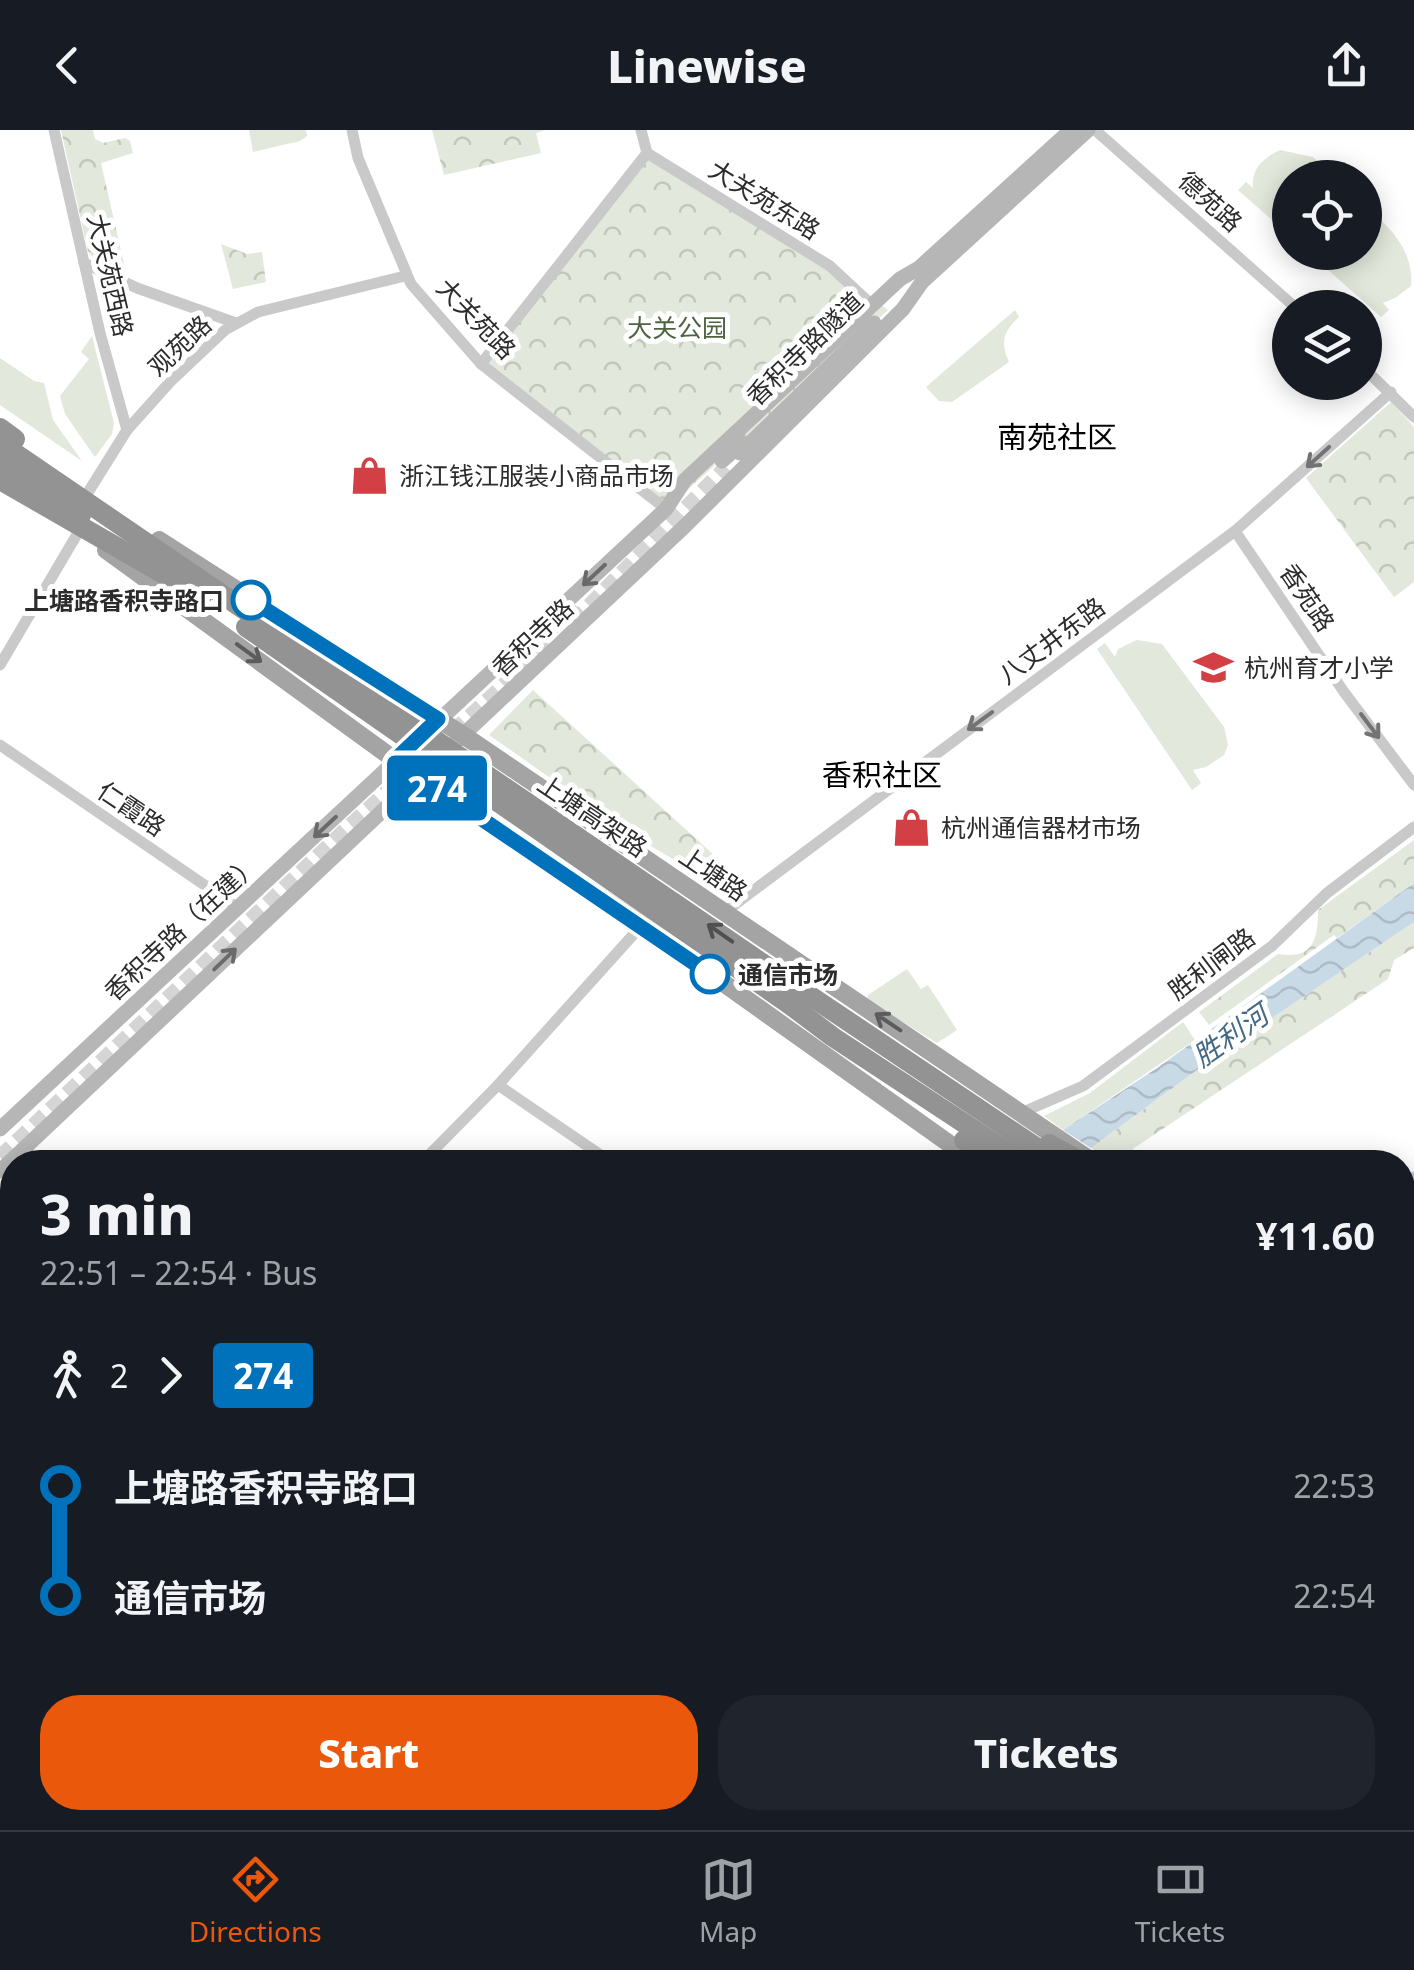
<!DOCTYPE html>
<html lang="en">
<head>
<meta charset="utf-8">
<style>
  body { margin:0; font-family:"Noto Sans","Noto Sans SC",sans-serif; background:#20242c; color:#f1f3f6; height:100vh; display:flex; flex-direction:column; font-size:38px; white-space:nowrap }
  * { box-sizing:border-box; margin:0 }
  p { font-size:32px; color:#9ea1a6 }
  .icon { flex:none; width:55px; height:55px; fill:none; stroke:currentColor; stroke-width:2; stroke-linecap:round; stroke-linejoin:round }
  .map { position:relative; flex:1; overflow:hidden }
  .panel { position:absolute; left:0px; top:1020px; width:1415px; height:680px; display:flex; flex-direction:column; background:#171b24; border-radius:40px 40px 0 0; box-shadow:0 5px 25px #0003 }
  .panel>* { flex:none }
  .badge { padding:0 20px; border-radius:8px; font-size:35px; line-height:65px }
  .fabs { position:absolute; left:1272px; top:30px; display:grid; gap:20px }
  .fabs a { display:grid; place-items:center; width:110px; height:110px; border-radius:50%; background:#171b24; box-shadow:0 5px 25px #0003; font-size:50px }
  .map>.badge { position:absolute; translate:-50% -50%; box-shadow:0 0 0 5px #fff }
  .legs { display:flex; align-items:center; gap:15px; height:110px; padding:0 40px; font-size:32px }
  .legs p { margin-inline-start:auto }
  .overview { display:flex; align-items:center; justify-content:space-between; height:170px; padding:0 40px }
  h1 { font-size:55px; font-weight:800; line-height:75px }
  .action { display:flex; gap:20px; margin-top:auto; padding:20px 40px }
  .action a { flex:1; height:115px; border-radius:40px; background:#ea580c; color:#fff; font-size:40px; font-weight:800; line-height:115px; text-align:center }
  .action a+a { background:#20242c; color:#f1f3f6 }
  ul { padding:0 40px; list-style:none }
  li { display:flex; align-items:center; gap:35px; height:110px; font-size:38px }
  li i { display:grid; place-items:center; width:15px; height:100%; margin:0 12px; background:currentColor }
  li i::after { content:''; width:25px; height:25px; margin:-12px; border:8px solid; border-radius:50%; background:#171b24 }
  li p { margin-inline-start:auto }
  li:first-child i { background:linear-gradient(#0000 50%,currentColor 0) }
  li:last-child i { background:linear-gradient(currentColor 50%,#0000 0) }
  header { display:flex; justify-content:space-between; align-items:center; height:130px; padding:0 40px; background:#171b24; font-size:45px; font-weight:800 }
  .tab-bar { display:flex; justify-content:space-around; align-items:center; height:140px; border-top:2px solid #363941; background:#171b24; font-size:28px; color:#9ea1a6 }
  .tab-bar a { display:grid; justify-items:center; gap:5px }
  .tab-bar .on { color:#ea580c }
  .map>svg:first-child { display:block }
  .grass { fill:#e2e8db }
  .forest { fill:url(#forest-crowns) }
  .water { fill:url(#water-waves) }
  .lines { fill:none; stroke-linecap:round; stroke-linejoin:round }
  .secondary-tunnel { stroke:#d5d5d5; stroke-width:15; stroke-dasharray:15 8; stroke-linecap:butt }
  .street { stroke:#c9c9c9; stroke-width:11 }
  .secondary { stroke:#b6b6b6; stroke-width:15 }
  .primary { stroke:#a4a4a4; stroke-width:18 }
  .highway { stroke:#939393; stroke-width:20 }
  .highway-bridge { stroke:#939393; stroke-width:20 }
  .oneway { stroke:#737373 }
  .oneway2 { stroke:#6a6a6a }
  .oneway3 { stroke:#5c5c5c }
  .oneway4 { stroke:#505050 }
  .line-1-casing { stroke:#fff; stroke-width:22 }
  .line-1 { stroke:#0072bc; stroke-width:15 }
  .stop-1-dot { fill:#fff; stroke:#0072bc; stroke-width:5 }
  .labels { text-anchor:middle; dominant-baseline:central; stroke-width:10; stroke-linejoin:round; paint-order:stroke }
  .street-label { font-size:25px; fill:#2c2c2c; stroke:#fff }
  .park-label { font-size:25px; fill:#4e633f; stroke:#fff }
  .poi-label { font-size:25px; fill:#2c2c2c; stroke:#fff; text-anchor:start }
  .stop-label { font-size:25px; font-weight:bold; fill:#2c2c2c; stroke:#fff; text-anchor:end }
  .water-label { font-size:28px; font-style:italic; fill:#436985; stroke:#fff }
  .quarter-label { font-size:30px; fill:#000; stroke:#fff }
</style>
</head>
<body>
<header><svg class="icon" aria-label="back" viewBox="0 0 24 24"><path d="M15 5l-7 7 7 7"/></svg>Linewise<svg class="icon" aria-label="share" viewBox="0 0 24 24"><path d="M12 15V3M7 8l5-5 5 5M5 13v7h14v-7"/></svg></header>
<div class="map">
<svg width="1414" height="1700" viewBox="0 0 1414 1700">
  <defs>
    <pattern id="forest-crowns" width="20" height="18" patternUnits="userSpaceOnUse" patternTransform="scale(2.5)"><rect width="20" height="18" fill="#e2e8db"/><path d="M2 6a3 3 0 1 1 6 0M12 15a3 3 0 1 1 6 0" fill="none" stroke="#c2c7bc"/></pattern>
    <pattern id="water-waves" width="16" height="10" patternUnits="userSpaceOnUse" patternTransform="scale(2.5)"><rect width="16" height="10" fill="#c9dae7"/><path d="M0 5q4-4 8 0t8 0" fill="none" stroke="#adbbc6"/></pattern>
  </defs>
  <rect width="100%" height="100%" fill="#fff"/>
  <g class="grass">
    <path d="M 249,0 L 306,0 L 307,6 L 300,11 L 253,22 Z"/>
    <path d="M 1280,20 L 1313,27 L 1335,47 L 1290,48 L 1290,106 L 1238,60 L 1246,52 L 1253,58 C 1251,39 1263,28 1280,20 Z"/>
    <path d="M 1365,75 C 1389,97 1414,119 1411,156 L 1395,168 L 1383,173 L 1389,180 L 1381,187 L 1309,123 L 1365,122 Z"/>
    <path d="M 1015,180 L 1019,187 C 1003,202 1000,212 1009,232 L 952,272 L 939,271 L 926,257 Z"/>
    <path d="M 92,206 L 114,293 L 112,304 L 95,327 L 65,284 L 60,266 L 89,229 L 81,222 Z"/>
    <path d="M 0,228 L 34,251 L 44,253 L 53,290 L 82,331 L 0,275 Z"/>
    <path d="M 1137,510 L 1162,514 L 1224,597 L 1228,615 L 1224,625 L 1206,637 L 1193,640 L 1201,653 L 1192,660 L 1097,519 L 1105,513 L 1115,527 L 1118,519 Z"/>
    <path d="M 907,839 L 921,859 L 928,855 L 957,900 L 937,913 L 867,870 L 868,865 Z"/>
    <path d="M 1183,892 L 1195,910 L 1063,1000 L 1044,986 L 1090,963 Z"/>
    <path d="M 0,1303 L 12,1303 L 12,1463 L 0,1446 Z"/>
  </g>
  <g class="forest">
    <path d="M 61,0 L 93,0 L 95,9 L 103,13 L 125,8 L 130,11 L 133,23 L 101,33 L 127,147 L 95,130 L 88,122 Z"/>
    <path d="M 432,0 L 545,0 L 536,3 L 541,23 L 444,45 Z"/>
    <path d="M 647,23 L 830,136 L 888,180 L 666,379 L 481,234 Z"/>
    <path d="M 221,114 L 247,124 L 262,122 L 266,152 L 233,159 Z"/>
    <path d="M 1391,272 L 1414,297 L 1414,452 L 1394,467 L 1306,348 Z"/>
    <path d="M 533,560 L 739,748 L 723,759 L 629,703 L 489,605 Z"/>
    <path d="M 1414,710 L 1414,753 L 1337,808 L 1334,805 L 1209,895 L 1199,882 L 1278,824 C 1313,830 1318,810 1318,780 Z"/>
    <path d="M 1414,792 L 1414,818 L 1394,830 L 1388,849 L 1134,1018 L 1125,1032 L 1116,1032 L 1091,1018 L 1216,926 Z"/>
  </g>
  <path class="water" d="M 1414,753 L 1414,792 L 1216,926 L 1091,1018 L 1063,1000 L 1157,938 Z"/>
  <g class="lines">
    <g class="secondary-tunnel">
      <path d="M 573,492 L 726,337"/>
      <path d="M 531,517 L 577,475"/>
      <path d="M 0,1027 L 344,701 L 549,514"/>
    </g>
    <g class="street">
      <path d="M 54,0 L 100,203 L 127,300"/>
      <path d="M 352,0 L 358,28 L 411,154 L 481,234 L 666,379"/>
      <path d="M 641,0 L 647,23 L 830,136 L 872,175"/>
      <path d="M 1095,0 L 1296,178"/>
      <path d="M 84,133 L 137,158 L 236,193"/>
      <path d="M 481,234 L 647,23"/>
      <path d="M 1365,239 L 1414,287"/>
      <path d="M 87,364 L 127,300 L 170,252 L 225,200 L 258,182 L 405,146"/>
      <path d="M 1235,401 L 1344,562 L 1414,655"/>
      <path d="M 0,535 L 79,401"/>
      <path d="M 0,615 L 238,778"/>
      <path d="M 726,781 L 1235,401 L 1391,262"/>
      <path d="M 498,955 L 611,1032"/>
      <path d="M 1021,983 L 1083,956 L 1272,816 L 1327,763 L 1414,697"/>
      <path d="M 422,1032 L 498,955 L 642,795"/>
      <path d="M 1402,1064 L 1414,1047"/>
    </g>
    <g class="secondary">
      <path d="M 740,323 L 874,193"/>
      <path d="M 722,331 L 742,313"/>
      <path d="M 0,999 L 666,379 L 685,350 L 900,149 L 919,138 L 1071,0"/>
      <path d="M 0,1041 L 685,396 L 903,179 L 922,152 L 1088,0"/>
      <path d="M 0,1214 L 12,1223"/>
      <path d="M 558,1688 L 569,1700"/>
      <path d="M 48,1700 L 65,1688"/>
      <path d="M 798,1700 L 816,1688"/>
    </g>
    <g class="primary">
      <path d="M 159,410 L 463,605 L 1093,1032"/>
      <path d="M 106,420 L 395,630 L 642,795 L 975,1032"/>
      <path d="M 1402,1245 L 1414,1253"/>
      <path d="M 1402,1584 L 1414,1575"/>
      <path d="M 1402,1626 L 1414,1617"/>
    </g>
    <g class="highway">
      <path d="M 0,298 L 15,309"/>
      <path d="M 800,859 L 1058,1032"/>
      <path d="M 789,874 L 833,907 L 1023,1032"/>
      <path d="M 964,1010 L 997,1032"/>
      <path d="M 1049,1014 L 1082,1032"/>
      <path d="M 1402,1264 L 1414,1272"/>
      <path d="M 1402,1282 L 1414,1290"/>
      <path d="M 1402,1303 L 1414,1311"/>
      <path d="M 1402,1559 L 1414,1549"/>
      <path d="M 1402,1598 L 1414,1589"/>
      <path d="M 1402,1638 L 1414,1629"/>
      <path d="M 1253,1700 L 1267,1688"/>
      <path d="M 1300,1700 L 1315,1688"/>
      <path d="M 1344,1700 L 1359,1688"/>
    </g>
    <g class="highway-bridge">
      <path d="M 0,313 L 800,859"/>
      <path d="M 0,330 L 81,385"/>
      <path d="M 0,350 L 202,466"/>
      <path d="M 246,497 L 789,874"/>
    </g>
  </g>
  <defs><path id="oneway-shaft" d="M-6 0H5M1.5-3L5.5 0L1.5 3" fill="none" stroke-width="1.6" stroke-linecap="round" stroke-linejoin="round" transform="scale(2.5)"/></defs>
  <g class="oneway">
    <use href="#oneway-shaft" transform="translate(1318 327) rotate(138)"/>
    <use href="#oneway-shaft" transform="translate(980 591) rotate(144)"/>
    <use href="#oneway-shaft" transform="translate(1370 596) rotate(53)"/>
  </g>
  <g class="oneway2">
    <use href="#oneway-shaft" transform="translate(594 445) rotate(137)"/>
    <use href="#oneway-shaft" transform="translate(325 697) rotate(137)"/>
    <use href="#oneway-shaft" transform="translate(225 829) rotate(-44)"/>
  </g>
  <g class="oneway3">
    <use href="#oneway-shaft" transform="translate(249 523) rotate(36)"/>
    <use href="#oneway-shaft" transform="translate(888 892) rotate(-146)"/>
  </g>
  <use class="oneway4" href="#oneway-shaft" transform="translate(720 803) rotate(-145)"/>
  <g class="lines">
    <defs>
      <path id="line-1" d="M 251,470 L 438,589 L 395,630 L 710,844"/>
    </defs>
    <use href="#line-1" class="line-1-casing"/>
    <use href="#line-1" class="line-1"/>
  </g>
  <defs>
    <symbol id="shop-bare" viewBox="-9 -9 18 18"><path d="M-5-2.5h2.3a2.7 3.5 0 0 1 5.4 0H5L5.5 6h-11ZM-1.5-2.5h3a1.5 2.3 0 0 0-3 0Z" fill="#d23f45" stroke="#fff" stroke-width="2.5" paint-order="stroke"/></symbol>
    <symbol id="school-bare" viewBox="-9 -9 18 18"><path d="M0-5L7-2L0 1L-7-2ZM-4 1L0 2.5L4 1V4Q0 6-4 4Z" fill="#d23f45" stroke="#fff" stroke-width="2.5" paint-order="stroke"/></symbol>
  </defs>
  <g fill-rule="evenodd">
    <use href="#shop-bare" x="342" y="318" width="55" height="55"/>
    <use href="#school-bare" x="1186" y="510" width="55" height="55"/>
    <use href="#shop-bare" x="884" y="670" width="55" height="55"/>
  </g>
  <g class="stop-1-dot">
    <circle cx="251" cy="470" r="18"/>
    <circle cx="710" cy="844" r="18"/>
  </g>
  <g class="labels">
    <g class="street-label">
      <text transform="translate(765 69) rotate(32)">大关苑东路</text>
      <text transform="translate(1211 71) rotate(42)">德苑路</text>
      <text transform="translate(111 145) rotate(77)">大关苑西路</text>
      <text transform="translate(477 188) rotate(46)">大关苑路</text>
      <text transform="translate(179 215) rotate(-43)">观苑路</text>
      <text transform="translate(804 218) rotate(-44)">香积寺路隧道</text>
      <text transform="translate(1308 467) rotate(56)">香苑路</text>
      <text transform="translate(532 507) rotate(-43)">香积寺路</text>
      <text transform="translate(1051 510) rotate(-37)">八丈井东路</text>
      <text transform="translate(132 678) rotate(34)">仁霞路</text>
      <text transform="translate(593 685) rotate(34)">上塘高架路</text>
      <text transform="translate(714 743) rotate(34)">上塘路</text>
      <text transform="translate(181 797) rotate(-43)">香积寺路（在建）</text>
      <text transform="translate(1211 833) rotate(-37)">胜利闸路</text>
    </g>
    <g class="park-label">
      <text x="677" y="197">大关公园</text>
    </g>
    <g class="poi-label">
      <text x="399" y="345">浙江钱江服装小商品市场</text>
      <text x="1244" y="537">杭州育才小学</text>
      <text x="941" y="697">杭州通信器材市场</text>
    </g>
    <g class="stop-label">
      <text x="224" y="470">上塘路香积寺路口</text>
      <text x="738" y="844" text-anchor="start">通信市场</text>
    </g>
    <g class="water-label">
      <text transform="translate(1230 905) rotate(-35)">胜利河</text>
    </g>
    <g class="quarter-label">
      <text x="1057" y="306">南苑社区</text>
      <text x="882" y="644">香积社区</text>
    </g>
  </g>
</svg>
<div class="fabs">
<a><svg class="icon" aria-label="locate" viewBox="0 0 24 24"><circle cx="12" cy="12" r="6"/><path d="M12 2v4M12 18v4M2 12h4M18 12h4"/></svg></a>
<a><svg class="icon" aria-label="layers" viewBox="0 0 24 24"><path d="M12 4l9 5-9 5-9-5zM3 14l9 5 9-5"/></svg></a>
</div>
<b class="badge" style="left:437px;top:658px;background:#0072bc;color:#fff">274</b>
<section class="panel">
<div class="overview"><div><h1>3 min</h1><p>22:51 – 22:54 · Bus</p></div><b>¥11.60</b></div>
<div class="legs"><svg class="icon" aria-label="walk" viewBox="0 0 24 24"><circle cx="13" cy="4" r="2"/><path d="M13 8l-2 6 4 7M11 14l-3 7M7 12l3-4h3l4 4"/></svg>2<svg class="icon" aria-label="forward" viewBox="0 0 24 24"><path d="M9 5l7 7-7 7"/></svg><b class="badge" style="background:#0072bc;color:#fff">274</b></div>
<ul>
<li><i style="color:#0072bc"></i><b>上塘路香积寺路口</b><p>22:53</p></li>
<li><i style="color:#0072bc"></i><b>通信市场</b><p>22:54</p></li>
</ul>
<div class="action"><a>Start</a><a>Tickets</a></div>
</section>
</div>
<nav class="tab-bar">
<a class="on"><svg class="icon" aria-label="directions" viewBox="0 0 24 24"><path d="M12 3l9 9-9 9-9-9zM9 14v-3h6M13 9l2 2-2 2"/></svg>Directions</a>
<a><svg class="icon" aria-label="map" viewBox="0 0 24 24"><path d="M3 6l6-2 6 2 6-2v14l-6 2-6-2-6 2zM9 4v14M15 6v14"/></svg>Map</a>
<a><svg class="icon" aria-label="tickets" viewBox="0 0 24 24"><path d="M3 7h18v10H3zM15 7v10"/></svg>Tickets</a>
</nav>
</body>
</html>
